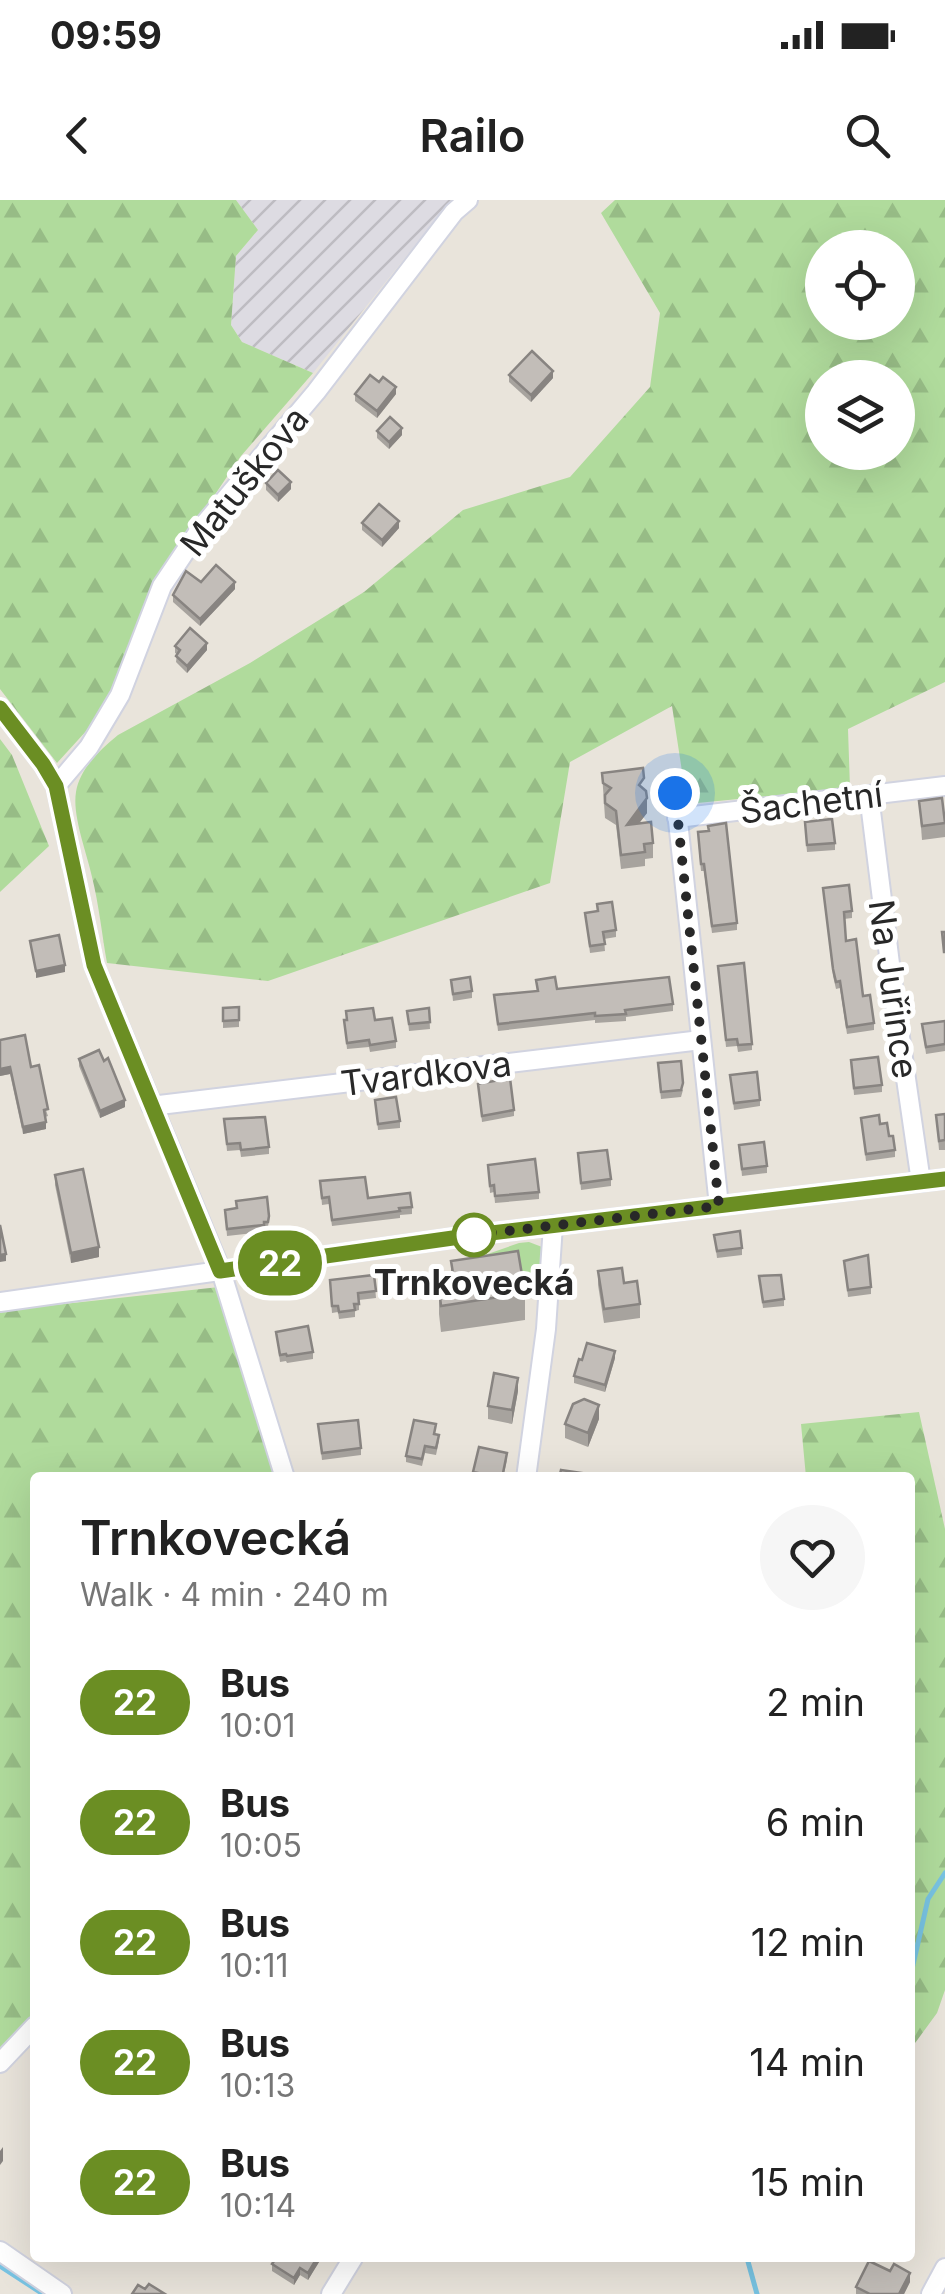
<!DOCTYPE html>
<html lang="en">
<head>
<meta charset="utf-8">
<style>
  body { margin:0; font-family:Inter,sans-serif; background:#f6f6f6; color:#222; height:100vh; display:flex; flex-direction:column; font-size:38px; white-space:nowrap }
  * { box-sizing:border-box; margin:0 }
  p { font-size:32px; color:#767676 }
  .icon { flex:none; width:55px; height:55px; fill:none; stroke:currentColor; stroke-width:2; stroke-linecap:round; stroke-linejoin:round }
  .map { position:relative; flex:1; overflow:hidden }
  .sheet { position:absolute; left:30px; top:1272px; width:885px; height:790px; display:flex; flex-direction:column; background:#fff; border-radius:10px; box-shadow:0 10px 40px #0002 }
  .sheet>* { flex:none }
  .badge { padding:0 20px; border-radius:32px; font-size:35px; line-height:65px }
  .controls { position:absolute; left:805px; top:30px; display:grid; gap:20px }
  .controls a { display:grid; place-items:center; width:110px; height:110px; border-radius:50%; background:#fff; box-shadow:0 10px 40px #0002; font-size:50px }
  .you { position:absolute; width:50px; height:50px; margin:-25px; border:8px solid #fff; border-radius:50%; background:#1a73e8; box-shadow:0 0 0 15px #1a73e833 }
  .map>.badge { position:absolute; translate:-50% -50%; box-shadow:0 0 0 5px #fff }
  .round { display:grid; place-items:center; flex:none; width:105px; height:105px; border-radius:52px; background:#f6f6f6 }
  .head { display:flex; align-items:center; justify-content:space-between; height:170px; padding:0 50px }
  h1 { font-size:48px; font-weight:600; line-height:75px }
  ul { padding:0; list-style:none }
  li { display:flex; align-items:center; gap:30px; height:120px; padding:0 50px }
  li div { flex:1 }
  li b { display:block; font-size:38px }
  li em { font-style:normal }
  li .badge { min-width:110px; font-weight:700; text-align:center }
  .status { display:flex; justify-content:space-between; align-items:center; height:70px; padding:0 50px; background:#fff; direction:ltr }
  .status svg { height:28px; fill:currentColor }
  header { display:flex; justify-content:space-between; align-items:center; height:130px; padding:0 50px; background:#fff; font-size:45px; font-weight:600 }
  .map>svg:first-child { display:block }
  .industrial { fill:url(#industrial-furrows) }
  .grass { fill:#b0db9c }
  .forest { fill:url(#forest-firs); fill-rule:evenodd }
  .lines { fill:none; stroke-linecap:round; stroke-linejoin:round }
  .stream { stroke:#78c3e2; stroke-width:5 }
  .street-casing { stroke:#d1d3e0; stroke-width:22 }
  .street { stroke:#fff; stroke-width:18 }
  .wall { fill:#a7a39e }
  .shaded-wall { fill:#888481 }
  .building { fill:#c2bdb8; stroke:#888481; stroke-width:2.5 }
  .line-casing { stroke:#fff; stroke-width:22 }
  .line { stroke:#6b8e23; stroke-width:15 }
  .walk { stroke:#282828; stroke-width:10; stroke-dasharray:0 18 }
  .stop-dot { fill:#fff; stroke:#6b8e23; stroke-width:5 }
  .labels { text-anchor:middle; dominant-baseline:central; stroke-width:10; stroke-linejoin:round; paint-order:stroke }
  .street-label { font-size:35px; fill:#282828; stroke:#fff }
  .stop-label { font-size:35px; font-weight:bold; fill:#282828; stroke:#fff }
</style>
</head>
<body>
<div class="status"><b>09:59</b><svg viewBox="0 0 49 12"><path d="M0 12V9h3v3zM5 12V6h3v6zM10 12V3h3v9zM15 12V0h3v12zM26 1h20v11H26zM47 4h2v5h-2z"/></svg></div>
<header><svg class="icon" aria-label="back" viewBox="0 0 24 24"><path d="M15 5l-7 7 7 7"/></svg>Railo<svg class="icon" aria-label="search" viewBox="0 0 24 24"><circle cx="10" cy="10" r="6"/><path d="M15 15l6 6"/></svg></header>
<div class="map">
<svg width="945" height="2094" viewBox="0 0 945 2094">
  <defs>
    <pattern id="industrial-furrows" width="10" height="10" patternUnits="userSpaceOnUse" patternTransform="scale(2.5)"><rect width="10" height="10" fill="#dddbe2"/><path d="M-1 1l2-2M0 10L10 0M9 11l2-2" fill="none" stroke="#bebcc2"/></pattern>
    <pattern id="forest-firs" width="22" height="20" patternUnits="userSpaceOnUse" patternTransform="scale(2.5)"><rect width="22" height="20" fill="#b0db9c"/><path d="M5 1l3.5 6h-7zM16 11l3.5 6h-7z" fill="#97bc86"/></pattern>
  </defs>
  <rect width="100%" height="100%" fill="#e9e4db"/>
  <path class="industrial" d="M 236,0 L 451,0 L 313,173 L 242,142 L 231,125 L 236,56 L 258,30 Z"/>
  <path class="grass" d="M 529,1042 L 542,1047 L 544,1055 L 542,1071 L 474,1080 L 482,1056 L 519,1043 Z"/>
  <g class="forest">
    <path d="M 0,0 L 236,0 L 258,30 L 236,56 L 231,125 L 242,142 L 313,173 L 241,256 L 156,382 L 113,490 L 88,529 L 57,563 L 0,489 Z"/>
    <path d="M 615,0 L 945,0 L 945,482 L 848,529 L 850,588 L 687,604 L 672,506 L 570,562 L 550,683 L 268,781 L 107,763 C 102,735 99,705 92,677 C 87,653 72,616 76,592 C 80,568 100,550 118,535 L 250,463 L 364,392 L 463,310 L 570,277 L 650,187 L 660,113 L 601,13 ZM 822,48 L 898,48 L 898,122 L 822,122 ZM 822,178 L 898,178 L 898,252 L 822,252 Z"/>
    <path d="M 0,539 L 12,555 L 49,646 L 0,692 Z"/>
    <path d="M 219,1087 L 277,1277 L 35,1278 L 35,1813 L 0,1848 L 0,1111 Z"/>
    <path d="M 919,1212 L 945,1329 L 945,1790 L 937,1813 L 910,1850 L 910,1278 L 806,1277 L 801,1224 Z"/>
  </g>
  <g class="lines">
    <g class="stream">
      <path d="M 910,1778 L 928,1699 L 945,1673"/>
      <path d="M 747,2058 L 757,2094"/>
      <path d="M 0,2066 L 43,2094"/>
    </g>
    <defs>
      <g id="street">
        <path d="M 0,508 L 43,564 L 56,586 L 94,765 L 221,1071 L 285,1278"/>
        <path d="M 56,586 L 89,547 L 120,495 L 162,386 L 201,328 L 316,192 L 454,12 L 468,0"/>
        <path d="M 675,593 L 719,1006"/>
        <path d="M 869,595 L 894,796 L 921,982"/>
        <path d="M 677,618 L 945,586"/>
        <path d="M 151,906 L 701,840"/>
        <path d="M 0,1102 L 474,1035 L 945,979"/>
        <path d="M 526,1278 L 546,1129 L 553,1025"/>
        <path d="M 0,1863 L 35,1826"/>
        <path d="M 0,2051 L 62,2094"/>
        <path d="M 331,2094 L 353,2058"/>
        <path d="M 931,2094 L 945,2068"/>
      </g>
    </defs>
    <use href="#street" class="street-casing"/>
    <use href="#street" class="street"/>
  </g>
  <g class="wall">
    <path d="M 509,175 L 553,178 L 531,202 L 509,182 Z"/>
    <path d="M 379,182 L 396,194 L 377,218 L 355,201 L 355,194 Z"/>
    <path d="M 377,231 L 402,235 L 389,249 L 377,238 Z"/>
    <path d="M 266,283 L 291,289 L 278,302 L 266,290 Z"/>
    <path d="M 362,323 L 399,328 L 382,347 L 362,330 Z"/>
    <path d="M 201,382 L 235,389 L 200,426 L 173,402 L 173,395 Z"/>
    <path d="M 175,446 L 207,450 L 187,473 L 176,462 L 177,454 L 175,453 Z"/>
    <path d="M 602,573 L 644,589 L 647,613 L 639,623 L 653,643 L 653,658 L 645,659 L 645,666 L 621,669 L 616,625 L 605,618 Z"/>
    <path d="M 919,601 L 945,623 L 945,637 L 922,640 Z"/>
    <path d="M 805,629 L 835,643 L 835,650 L 807,652 Z"/>
    <path d="M 698,639 L 737,723 L 737,730 L 712,733 L 704,671 L 701,671 Z"/>
    <path d="M 823,688 L 852,711 L 852,718 L 844,719 L 846,741 L 863,796 L 874,823 L 874,830 L 847,834 L 840,788 L 836,789 L 833,776 Z"/>
    <path d="M 585,713 L 616,730 L 616,737 L 604,739 L 605,751 L 590,753 Z"/>
    <path d="M 718,766 L 752,844 L 752,850 L 738,852 L 737,846 L 726,847 Z"/>
    <path d="M 451,780 L 472,791 L 472,798 L 453,801 Z"/>
    <path d="M 536,780 L 557,789 L 673,804 L 673,811 L 626,817 L 626,821 L 595,823 L 595,820 L 498,831 L 494,795 L 537,791 Z"/>
    <path d="M 239,807 L 239,827 L 223,828 L 223,808 Z"/>
    <path d="M 429,808 L 430,829 L 409,831 L 407,811 Z"/>
    <path d="M 344,820 L 375,820 L 396,841 L 396,848 L 370,852 L 369,847 L 347,849 Z"/>
    <path d="M 945,821 L 945,851 L 926,854 L 922,824 Z"/>
    <path d="M 0,840 L 31,867 L 48,916 L 45,917 L 46,929 L 23,934 L 10,874 L 0,876 Z"/>
    <path d="M 79,859 L 125,907 L 100,918 L 79,866 Z"/>
    <path d="M 851,860 L 882,885 L 882,892 L 854,895 Z"/>
    <path d="M 658,870 L 683,890 L 681,897 L 661,899 Z"/>
    <path d="M 730,875 L 760,900 L 760,906 L 734,910 Z"/>
    <path d="M 478,884 L 514,910 L 514,916 L 482,922 Z"/>
    <path d="M 375,900 L 400,921 L 400,928 L 378,930 Z"/>
    <path d="M 945,914 L 945,950 L 939,950 L 936,915 Z"/>
    <path d="M 861,918 L 880,924 L 889,936 L 895,950 L 895,957 L 866,961 Z"/>
    <path d="M 224,919 L 269,947 L 269,954 L 241,957 L 240,950 L 227,951 Z"/>
    <path d="M 739,945 L 767,966 L 767,973 L 742,976 Z"/>
    <path d="M 578,953 L 611,979 L 611,986 L 581,990 Z"/>
    <path d="M 488,965 L 539,992 L 539,999 L 495,1003 L 494,992 L 490,993 Z"/>
    <path d="M 55,975 L 99,1057 L 71,1063 L 55,985 Z"/>
    <path d="M 320,981 L 368,998 L 412,1007 L 412,1014 L 400,1015 L 400,1018 L 332,1026 L 329,1004 L 322,1005 Z"/>
    <path d="M 225,1010 L 269,1016 L 268,1028 L 264,1029 L 264,1032 L 227,1036 Z"/>
    <path d="M 714,1035 L 742,1048 L 742,1055 L 717,1058 Z"/>
    <path d="M 451,1061 L 525,1093 L 525,1120 L 441,1132 L 439,1114 L 439,1088 L 451,1086 Z"/>
    <path d="M 844,1061 L 871,1087 L 871,1094 L 848,1097 Z"/>
    <path d="M 598,1071 L 640,1104 L 640,1118 L 604,1123 L 598,1085 Z"/>
    <path d="M 374,1075 L 376,1098 L 359,1100 L 359,1110 L 355,1111 L 355,1117 L 339,1119 L 338,1112 L 332,1113 L 330,1087 Z"/>
    <path d="M 759,1076 L 784,1099 L 784,1106 L 763,1108 Z"/>
    <path d="M 276,1132 L 313,1152 L 313,1159 L 287,1163 L 286,1161 L 280,1162 Z"/>
    <path d="M 615,1158 L 605,1192 L 574,1183 L 574,1176 Z"/>
    <path d="M 518,1191 L 512,1224 L 488,1219 L 488,1206 Z"/>
    <path d="M 599,1219 L 588,1247 L 565,1238 L 565,1224 Z"/>
    <path d="M 318,1224 L 361,1248 L 361,1255 L 322,1260 Z"/>
    <path d="M 436,1234 L 439,1241 L 436,1255 L 425,1253 L 422,1266 L 406,1262 L 406,1256 Z"/>
    <path d="M 507,1260 L 503,1278 L 473,1278 L 473,1272 Z"/>
    <path d="M 321,2058 L 308,2080 L 300,2075 L 294,2085 L 272,2071 L 272,2064 Z"/>
    <path d="M 910,2082 L 904,2094 L 856,2094 L 856,2087 Z"/>
  </g>
  <g class="shaded-wall">
    <path d="M 553,171 L 553,178 L 531,202 L 531,195 Z"/>
    <path d="M 396,187 L 396,194 L 377,218 L 377,211 Z"/>
    <path d="M 402,228 L 402,235 L 389,249 L 389,242 Z"/>
    <path d="M 291,282 L 291,289 L 278,302 L 278,295 Z"/>
    <path d="M 399,321 L 399,328 L 382,347 L 382,340 Z"/>
    <path d="M 235,382 L 235,389 L 200,426 L 200,419 Z"/>
    <path d="M 207,443 L 207,450 L 187,473 L 187,466 Z"/>
    <path d="M 647,598 L 647,613 L 627,639 L 627,625 Z"/>
    <path d="M 65,765 L 65,772 L 36,778 L 36,771 Z"/>
    <path d="M 10,867 L 10,874 L 0,876 L 0,869 Z"/>
    <path d="M 125,900 L 125,907 L 100,918 L 100,911 Z"/>
    <path d="M 46,922 L 46,929 L 23,934 L 23,927 Z"/>
    <path d="M 99,1047 L 99,1057 L 71,1063 L 71,1053 Z"/>
    <path d="M 6,1054 L 6,1061 L 0,1062 L 0,1055 Z"/>
    <path d="M 615,1151 L 615,1158 L 605,1192 L 605,1185 Z"/>
    <path d="M 518,1178 L 518,1191 L 512,1224 L 512,1210 Z"/>
    <path d="M 599,1205 L 599,1219 L 588,1247 L 588,1233 Z"/>
    <path d="M 3,1947 L 3,1961 L 0,1965 L 0,1951 Z"/>
    <path d="M 317,2058 L 321,2059 L 308,2080 L 308,2073 Z"/>
    <path d="M 300,2068 L 300,2075 L 294,2085 L 294,2078 Z"/>
    <path d="M 910,2073 L 910,2082 L 904,2094 L 899,2094 Z"/>
  </g>
  <g class="building">
    <path d="M 532,151 L 553,171 L 531,195 L 509,175 Z"/>
    <path d="M 370,175 L 379,182 L 383,177 L 396,187 L 377,211 L 355,194 Z"/>
    <path d="M 390,217 L 402,228 L 389,242 L 377,231 Z"/>
    <path d="M 278,270 L 291,282 L 278,295 L 266,283 Z"/>
    <path d="M 379,304 L 399,321 L 382,340 L 362,323 Z"/>
    <path d="M 216,365 L 235,382 L 200,419 L 173,395 L 186,371 L 201,382 Z"/>
    <path d="M 190,428 L 207,443 L 187,466 L 176,456 L 180,450 L 175,446 Z"/>
    <path d="M 643,568 L 644,578 L 639,585 L 646,591 L 647,598 L 627,625 L 651,622 L 653,643 L 644,644 L 645,652 L 621,655 L 616,611 L 605,603 L 605,595 L 611,588 L 603,583 L 602,573 Z"/>
    <path d="M 942,598 L 945,623 L 922,626 L 919,601 Z"/>
    <path d="M 832,619 L 835,643 L 807,645 L 805,622 Z"/>
    <path d="M 726,623 L 737,723 L 712,726 L 704,664 L 701,664 L 698,632 L 709,631 L 708,626 Z"/>
    <path d="M 849,685 L 852,711 L 844,712 L 846,741 L 856,739 L 863,796 L 870,795 L 874,823 L 847,827 L 840,781 L 836,782 L 833,769 L 823,688 Z"/>
    <path d="M 612,702 L 616,730 L 603,732 L 605,744 L 590,746 L 585,713 L 598,711 L 597,704 Z"/>
    <path d="M 942,732 L 945,732 L 945,752 L 944,752 Z"/>
    <path d="M 59,735 L 65,765 L 36,771 L 30,741 Z"/>
    <path d="M 744,763 L 752,844 L 738,845 L 737,839 L 726,840 L 718,766 Z"/>
    <path d="M 470,777 L 472,791 L 453,794 L 451,780 Z"/>
    <path d="M 555,777 L 557,789 L 669,777 L 673,804 L 625,810 L 626,814 L 595,816 L 595,813 L 498,824 L 494,795 L 538,791 L 536,780 Z"/>
    <path d="M 239,807 L 239,820 L 223,821 L 223,808 Z"/>
    <path d="M 373,808 L 375,820 L 392,818 L 396,841 L 370,845 L 369,840 L 347,843 L 344,820 L 347,820 L 346,811 Z"/>
    <path d="M 429,808 L 430,822 L 409,824 L 407,811 Z"/>
    <path d="M 945,821 L 945,844 L 926,847 L 922,824 Z"/>
    <path d="M 25,835 L 31,867 L 39,865 L 48,909 L 44,910 L 46,922 L 23,927 L 10,867 L 0,869 L 0,840 Z"/>
    <path d="M 99,850 L 104,861 L 108,858 L 125,900 L 100,911 L 79,859 Z"/>
    <path d="M 878,857 L 882,885 L 854,888 L 851,860 Z"/>
    <path d="M 681,861 L 683,883 L 681,890 L 661,892 L 658,863 Z"/>
    <path d="M 757,872 L 760,900 L 734,903 L 730,875 Z"/>
    <path d="M 510,878 L 514,910 L 482,916 L 478,884 Z"/>
    <path d="M 396,897 L 400,921 L 378,924 L 375,900 Z"/>
    <path d="M 945,914 L 945,940 L 939,941 L 936,915 Z"/>
    <path d="M 879,915 L 880,924 L 887,923 L 889,936 L 893,936 L 895,950 L 866,954 L 861,918 Z"/>
    <path d="M 265,917 L 269,947 L 241,950 L 240,943 L 227,944 L 224,919 Z"/>
    <path d="M 764,942 L 767,966 L 742,969 L 739,945 Z"/>
    <path d="M 607,950 L 611,979 L 581,983 L 578,953 Z"/>
    <path d="M 535,959 L 539,992 L 495,996 L 494,985 L 490,986 L 488,965 Z"/>
    <path d="M 83,969 L 99,1047 L 71,1053 L 55,975 Z"/>
    <path d="M 365,977 L 368,998 L 410,993 L 412,1007 L 399,1008 L 400,1011 L 332,1020 L 329,997 L 322,998 L 320,981 Z"/>
    <path d="M 267,997 L 269,1016 L 268,1022 L 264,1022 L 264,1025 L 227,1029 L 225,1010 L 237,1008 L 236,1001 Z"/>
    <path d="M 0,1025 L 6,1054 L 0,1055 Z"/>
    <path d="M 740,1031 L 742,1048 L 717,1051 L 714,1035 Z"/>
    <path d="M 518,1051 L 525,1093 L 441,1106 L 439,1088 L 455,1085 L 451,1061 Z"/>
    <path d="M 868,1055 L 871,1087 L 848,1090 L 844,1061 Z"/>
    <path d="M 622,1068 L 624,1083 L 637,1081 L 640,1104 L 604,1109 L 598,1071 Z"/>
    <path d="M 374,1075 L 376,1091 L 358,1093 L 359,1104 L 354,1104 L 355,1110 L 339,1112 L 338,1106 L 332,1106 L 330,1080 Z"/>
    <path d="M 781,1075 L 784,1099 L 763,1102 L 759,1076 Z"/>
    <path d="M 308,1126 L 313,1152 L 287,1156 L 286,1154 L 280,1155 L 276,1132 Z"/>
    <path d="M 587,1143 L 615,1151 L 605,1185 L 574,1176 L 579,1159 L 582,1160 Z"/>
    <path d="M 494,1173 L 518,1178 L 512,1210 L 488,1206 Z"/>
    <path d="M 584,1199 L 599,1205 L 588,1233 L 565,1224 L 573,1204 Z"/>
    <path d="M 358,1220 L 361,1248 L 322,1253 L 318,1224 Z"/>
    <path d="M 414,1220 L 436,1224 L 434,1234 L 439,1235 L 436,1248 L 425,1246 L 422,1259 L 406,1256 Z"/>
    <path d="M 479,1247 L 507,1253 L 502,1278 L 473,1272 Z"/>
    <path d="M 561,1270 L 582,1273 L 581,1278 L 559,1278 Z"/>
    <path d="M 276,2058 L 317,2058 L 308,2073 L 300,2068 L 294,2078 L 272,2064 Z"/>
    <path d="M 869,2061 L 890,2071 L 894,2064 L 910,2073 L 899,2094 L 870,2094 L 856,2087 Z"/>
    <path d="M 149,2084 L 165,2094 L 132,2094 L 138,2085 L 145,2089 Z"/>
  </g>
  <g class="lines">
    <defs>
      <path id="line" d="M 0,508 L 43,564 L 56,586 L 94,765 L 220,1071 L 474,1035 L 945,979"/>
    </defs>
    <use href="#line" class="line-casing"/>
    <use href="#line" class="line"/>
    <path class="walk" d="M 474,1035 L 719,1006 L 675,593"/>
  </g>
  <circle class="stop-dot" cx="474" cy="1035" r="20"/>
  <g class="labels">
    <g class="street-label">
      <text transform="translate(244 281) rotate(-51)">Matuškova</text>
      <text transform="translate(811 602) rotate(-7)">Šachetní</text>
      <text transform="translate(894 789) rotate(82)">Na Juřince</text>
      <text transform="translate(426 873) rotate(-7)">Tvardkova</text>
    </g>
    <g class="stop-label">
      <text x="474" y="1082">Trnkovecká</text>
    </g>
  </g>
</svg>
<div class="controls">
<a><svg class="icon" aria-label="locate" viewBox="0 0 24 24"><circle cx="12" cy="12" r="6"/><path d="M12 2v4M12 18v4M2 12h4M18 12h4"/></svg></a>
<a><svg class="icon" aria-label="layers" viewBox="0 0 24 24"><path d="M12 4l9 5-9 5-9-5zM3 14l9 5 9-5"/></svg></a>
</div>
<div class="you" style="left:675px;top:593px"></div>
<b class="badge" style="left:280px;top:1063px;background:#6b8e23;color:#fff">22</b>
<section class="sheet">
<div class="head"><div><h1>Trnkovecká</h1><p>Walk · 4 min · 240 m</p></div><a class="round"><svg class="icon" aria-label="heart" viewBox="0 0 24 24"><path d="M12 20l-8-8c-3-5 5-10 8-4 3-6 11-1 8 4z"/></svg></a></div>
<ul>
<li><span class="badge" style="background:#6b8e23;color:#fff">22</span><div><b>Bus</b><p>10:01</p></div><em>2 min</em></li>
<li><span class="badge" style="background:#6b8e23;color:#fff">22</span><div><b>Bus</b><p>10:05</p></div><em>6 min</em></li>
<li><span class="badge" style="background:#6b8e23;color:#fff">22</span><div><b>Bus</b><p>10:11</p></div><em>12 min</em></li>
<li><span class="badge" style="background:#6b8e23;color:#fff">22</span><div><b>Bus</b><p>10:13</p></div><em>14 min</em></li>
<li><span class="badge" style="background:#6b8e23;color:#fff">22</span><div><b>Bus</b><p>10:14</p></div><em>15 min</em></li>
</ul>
</section>
</div>
</body>
</html>
